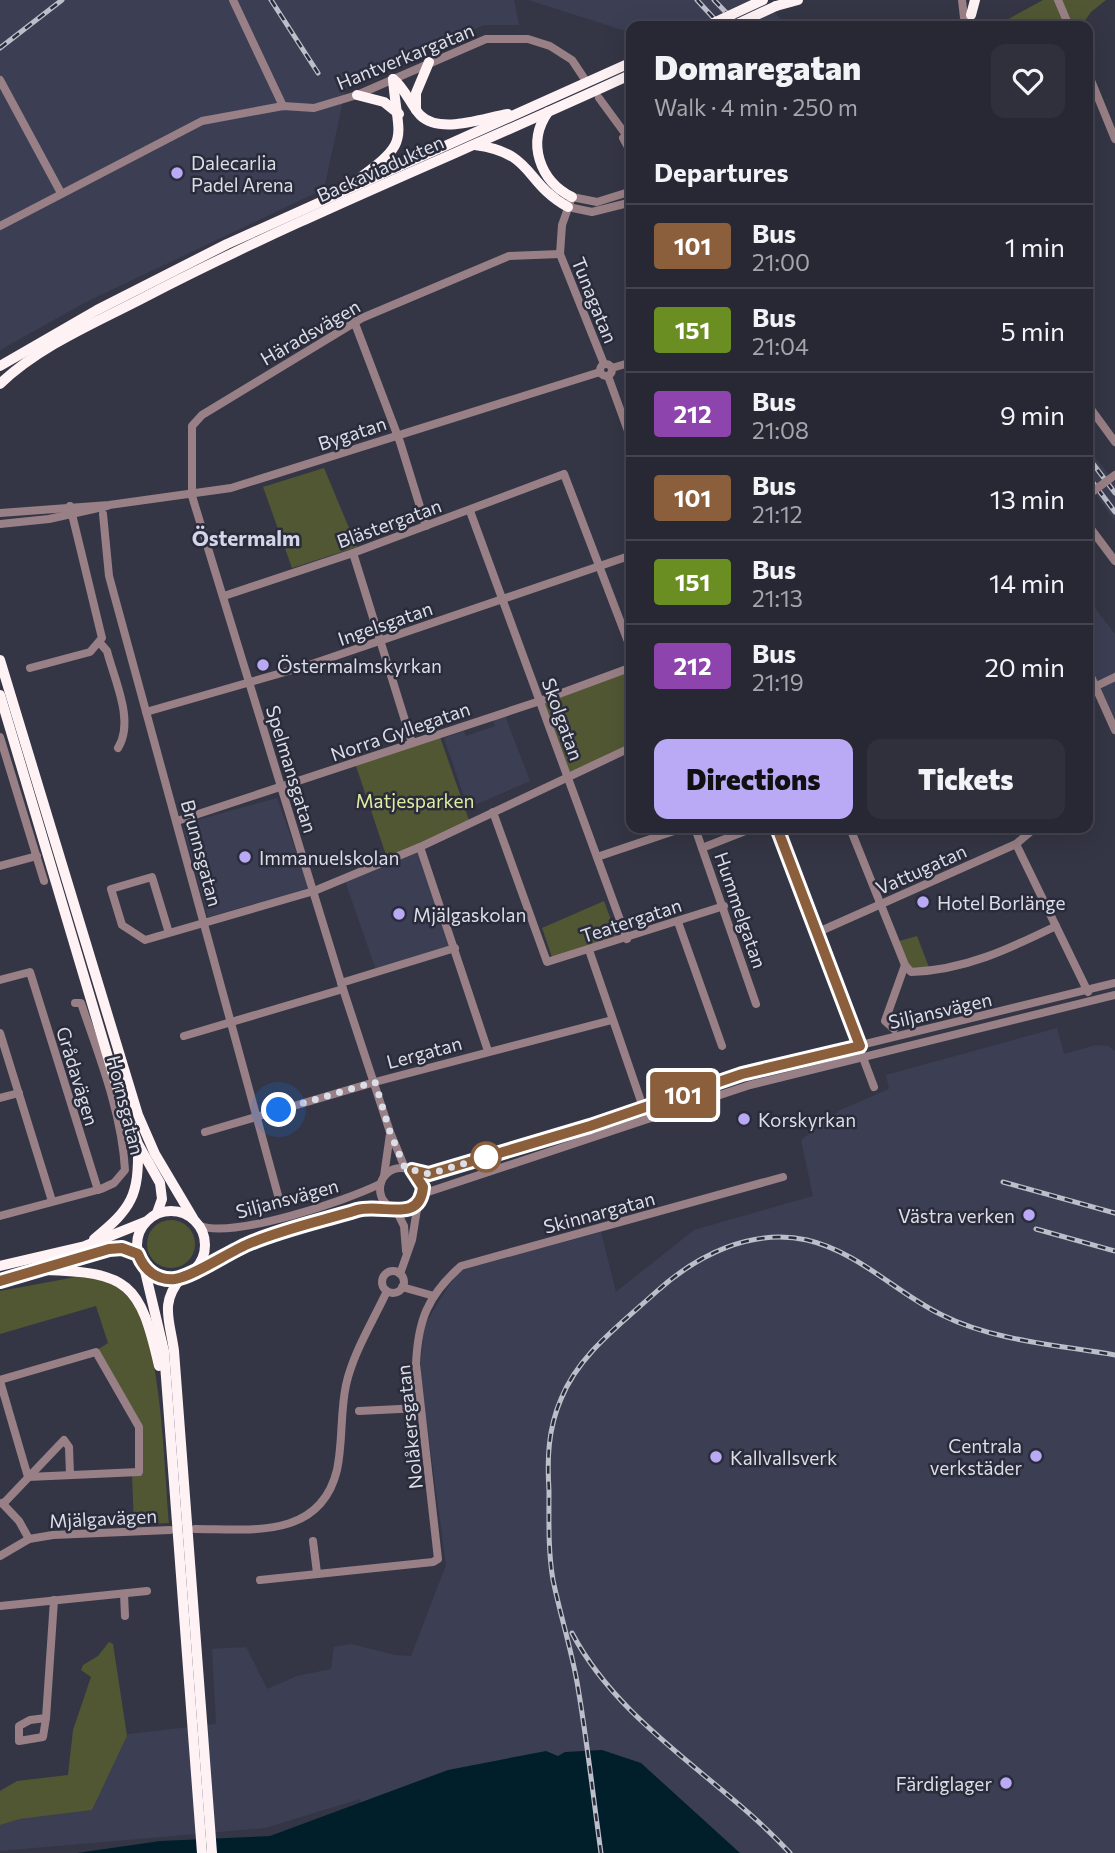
<!DOCTYPE html>
<html lang="en">
<head>
<meta charset="utf-8">
<style>
  body { margin:0; font-family:Commissioner,sans-serif; background:#2f303c; color:#f1f3f6; height:100vh; display:flex; flex-direction:column; font-size:26px; white-space:nowrap }
  * { box-sizing:border-box; margin:0 }
  p { font-size:23px; color:#a4a6ac }
  .icon { flex:none; width:38px; height:38px; fill:none; stroke:currentColor; stroke-width:2; stroke-linecap:round; stroke-linejoin:round }
  .map { position:relative; flex:1; overflow:hidden }
  .details { position:absolute; left:626px; top:21px; width:467px; height:812px; display:flex; flex-direction:column; background:#272834; border-radius:14px; box-shadow:0 7px 28px #0002,0 0 0 2px #43444f }
  .details>* { flex:none }
  .badge { padding:0 14px; border-radius:5px; font-size:24px; line-height:46px }
  .you { position:absolute; width:35px; height:35px; margin:-18px; border:5px solid #fff; border-radius:50%; background:#1a73e8; box-shadow:0 0 0 10px #1a73e833 }
  .map>.badge { position:absolute; translate:-50% -50%; box-shadow:0 0 0 4px #fff }
  h2 { padding:0 28px; font-size:26px; line-height:63px }
  .round { display:grid; place-items:center; flex:none; width:74px; height:74px; border-radius:14px; background:#2f303c }
  .summary { display:flex; align-items:center; justify-content:space-between; height:119px; padding:0 28px }
  h1 { font-size:33px; font-weight:800; line-height:52px }
  .action { display:flex; gap:14px; margin-top:auto; padding:14px 28px }
  .action a { flex:1; height:80px; border-radius:14px; background:#baaaf6; color:#111; font-size:28px; font-weight:800; line-height:80px; text-align:center }
  .action a+a { background:#2f303c; color:#f1f3f6 }
  ul { padding:0; list-style:none }
  li { display:flex; align-items:center; gap:21px; height:84px; padding:0 28px; border-top:2px solid #43444f }
  li div { flex:1 }
  li b { display:block; font-size:26px }
  li em { font-style:normal }
  li .badge { min-width:77px; font-weight:700; text-align:center }
  .map>svg:first-child { display:block }
  .built { fill:#3c3f54 }
  .green { fill:#515733 }
  .water { fill:#011f2b }
  .lines { fill:none; stroke-linecap:round; stroke-linejoin:round }
  .minor { stroke:#998086; stroke-width:8 }
  .highway { stroke:#fff2f5; stroke-width:10 }
  .rail-casing { stroke:#bcbec9; stroke-width:5 }
  .rail { stroke:#2a2c3b; stroke-width:2.5; stroke-dasharray:8; stroke-linecap:butt }
  .minor-bridge { stroke:#998086; stroke-width:8 }
  .highway-bridge { stroke:#fff2f5; stroke-width:10 }
  .line-casing { stroke:#fff; stroke-width:16 }
  .line { stroke:#8b5e3c; stroke-width:10 }
  .walk { stroke:#dbdde7; stroke-width:7; stroke-dasharray:0 12.6 }
  .poi-dot { fill:#baaaf6; stroke:#2a2c3b; stroke-width:2.5 }
  .stop-dot { fill:#fff; stroke:#8b5e3c; stroke-width:3.5 }
  .labels { text-anchor:middle; dominant-baseline:central; stroke-width:5; stroke-linejoin:round; paint-order:stroke }
  .street-label { font-size:19px; fill:#dbdde7; stroke:#2a2c3b }
  .poi-label { font-size:19px; fill:#dbdde7; stroke:#2a2c3b; text-anchor:start }
  .park-label { font-size:19px; fill:#e0ed9f; stroke:#2a2c3b }
  .neighbourhood-label { font-size:21px; font-weight:bold; fill:#d3d6e9; stroke:#2a2c3b }
</style>
</head>
<body>
<div class="map">
<svg width="1115" height="1853" viewBox="0 0 1115 1853">
  <rect width="100%" height="100%" fill="#343645"/>
  <g class="built">
    <path d="M 0,0 L 514,0 L 519,25 L 484,25 L 346,87 L 324,189 L 86,302 L 0,350 Z"/>
    <path d="M 528,0 L 762,0 L 788,26 L 632,26 L 632,33 Z"/>
    <path d="M 1088,448 L 1115,483 L 1115,521 L 1089,485 Z"/>
    <path d="M 1088,599 L 1115,634 L 1115,730 L 1096,687 L 1089,690 Z"/>
    <path d="M 505,716 L 530,781 L 468,808 L 444,738 L 464,731 L 466,736 L 495,726 L 493,720 Z"/>
    <path d="M 277,798 L 308,884 L 306,889 L 208,917 L 184,830 L 186,823 Z"/>
    <path d="M 420,849 L 453,947 L 376,970 L 345,881 Z"/>
    <path d="M 1057,1028 L 1064,1054 L 1096,1045 L 1108,1046 L 1115,1051 L 1115,1853 L 377,1853 L 360,1799 L 265,1828 L 0,1851 L 0,1825 L 20,1819 L 92,1810 L 128,1734 L 216,1724 L 212,1649 L 246,1647 L 267,1689 L 297,1676 L 331,1669 L 334,1647 L 351,1644 L 395,1655 L 411,1656 L 446,1565 L 420,1371 L 424,1326 L 458,1271 L 601,1232 L 616,1292 L 694,1230 L 813,1196 L 801,1140 L 840,1110 L 889,1089 L 886,1075 Z"/>
  </g>
  <g class="green">
    <path d="M 1043,0 L 1056,0 L 1067,26 L 1042,24 L 1002,26 L 1003,22 Z"/>
    <path d="M 1058,0 L 1106,0 L 1091,12 L 1081,26 L 1069,26 Z"/>
    <path d="M 324,468 L 357,547 L 292,568 L 263,487 Z"/>
    <path d="M 632,667 L 632,747 L 568,777 L 540,701 Z"/>
    <path d="M 439,734 L 470,823 L 388,861 L 355,763 Z"/>
    <path d="M 604,901 L 618,939 L 553,960 L 542,928 Z"/>
    <path d="M 917,936 L 930,970 L 911,972 L 896,942 Z"/>
    <circle cx="171" cy="1244" r="24"/>
    <path d="M 76,1277 C 96,1278 116,1279 130,1296 C 162,1338 164,1468 169,1523 L 134,1525 L 132,1475 L 143,1475 L 141,1427 L 97,1350 L 108,1343 L 96,1306 L 0,1334 L 0,1291 Z"/>
    <path d="M 109,1642 L 113,1644 L 127,1736 L 92,1810 L 20,1819 L 0,1825 L 0,1791 L 17,1781 L 68,1775 L 73,1730 L 91,1677 L 81,1670 L 83,1665 L 98,1656 Z"/>
  </g>
  <path class="water" d="M 602,1750 L 641,1763 L 740,1853 L 77,1853 L 160,1841 L 270,1836 L 448,1770 L 546,1751 L 558,1756 L 565,1752 Z"/>
  <g class="lines">
    <g class="minor">
      <path d="M 233,0 L 283,106"/>
      <path d="M 962,0 L 965,26"/>
      <path d="M 1058,0 L 1069,26"/>
      <path d="M 1088,73 L 1115,139"/>
      <path d="M 0,80 L 61,193"/>
      <path d="M 599,98 L 632,143"/>
      <path d="M 623,138 L 632,154"/>
      <path d="M 568,207 L 592,212 L 632,202"/>
      <path d="M 0,226 L 202,121 L 283,106 L 314,108 L 357,95 L 486,39 L 528,39 L 550,46 L 572,60 L 584,78"/>
      <path d="M 354,321 L 400,442 L 426,526"/>
      <path d="M 604,364 L 560,254 L 562,225 L 572,197 L 597,202 L 632,191"/>
      <circle cx="606" cy="370" r="6"/>
      <path d="M 612,368 L 632,362"/>
      <path d="M 608,376 L 632,442"/>
      <path d="M 1088,405 L 1115,442"/>
      <path d="M 470,511 L 627,939"/>
      <path d="M 0,513 L 109,505 L 231,488 L 600,372"/>
      <path d="M 103,514 L 109,576 L 279,1199"/>
      <path d="M 0,524 L 49,519 L 107,506"/>
      <path d="M 1088,525 L 1115,561"/>
      <path d="M 353,553 L 412,743"/>
      <path d="M 224,596 L 353,553 L 564,474 L 632,652"/>
      <path d="M 100,643 L 107,651 C 114,679 135,721 118,748"/>
      <path d="M 30,668 L 90,652 L 102,638 L 70,506"/>
      <path d="M 1088,670 L 1115,730"/>
      <path d="M 1088,690 L 1115,677"/>
      <path d="M 146,712 L 306,666 L 632,555"/>
      <path d="M 0,737 L 44,881"/>
      <path d="M 493,812 L 547,962 L 724,906"/>
      <path d="M 177,821 L 540,701 L 632,667"/>
      <path d="M 695,828 L 756,1004"/>
      <path d="M 777,828 L 874,1087"/>
      <path d="M 850,828 L 905,965 L 885,1021 L 894,1029"/>
      <path d="M 1016,844 L 1088,992"/>
      <path d="M 420,847 L 488,1051"/>
      <path d="M 702,848 L 753,828"/>
      <path d="M 597,857 L 683,828"/>
      <path d="M 0,866 L 37,856"/>
      <path d="M 678,922 L 722,1046"/>
      <path d="M 169,933 L 152,877 L 111,889 L 122,925 L 145,940 L 314,891 L 420,847 L 632,747"/>
      <path d="M 816,933 L 1016,844 L 1035,828"/>
      <path d="M 589,950 L 645,1113"/>
      <path d="M 905,965 L 911,972 C 965,970 1009,949 1056,926"/>
      <path d="M 0,980 L 30,972 L 98,1190"/>
      <path d="M 341,983 L 455,948"/>
      <path d="M 0,1033 L 52,1201"/>
      <path d="M 184,1036 L 343,989"/>
      <path d="M 0,1098 L 19,1093"/>
      <path d="M 205,1132 L 375,1082 L 612,1020"/>
      <circle cx="401" cy="1189" r="21"/>
      <path d="M 405,1168 L 390,1132 L 343,989 L 192,496 L 192,426 L 202,415 L 362,318 L 509,256 L 560,254"/>
      <path d="M 412,1170 L 429,1174 L 591,1126 L 742,1074 L 1115,983"/>
      <path d="M 384,1176 L 390,1134"/>
      <path d="M 422,1194 L 750,1085 L 1115,995"/>
      <path d="M 396,1210 L 404,1226 L 406,1251"/>
      <path d="M 0,1216 L 101,1189 L 114,1183 L 125,1170 C 122,1113 99,1056 81,1003 L 75,1003"/>
      <path d="M 200,1226 C 236,1238 345,1201 380,1184"/>
      <path d="M 195,1269 C 236,1249 347,1200 391,1208"/>
      <circle cx="393" cy="1282" r="11"/>
      <path d="M 400,1274 L 412,1240 L 418,1203"/>
      <path d="M 402,1287 L 434,1296"/>
      <path d="M 0,1380 L 96,1352 L 139,1427 L 139,1472 L 28,1477"/>
      <path d="M 0,1381 L 28,1477"/>
      <path d="M 359,1411 L 420,1408"/>
      <path d="M 2,1503 L 19,1521 L 29,1539"/>
      <path d="M 3,1504 L 64,1440 L 69,1447 L 70,1475"/>
      <path d="M 195,1529 C 250,1529 320,1540 337,1470 C 343,1442 340,1413 346,1385 C 353,1353 373,1321 387,1291"/>
      <path d="M 313,1541 L 317,1573"/>
      <path d="M 0,1556 L 29,1539 L 53,1535 L 170,1530"/>
      <path d="M 260,1580 L 433,1562 L 438,1559 L 416,1364 C 418,1321 427,1296 461,1266 L 783,1177"/>
      <path d="M 124,1594 L 125,1616"/>
      <path d="M 0,1606 L 147,1591"/>
      <path d="M 46,1718 L 30,1720 L 19,1726 L 19,1741 L 43,1737 L 46,1718 L 54,1600"/>
    </g>
    <g class="highway">
      <path d="M 776,6 L 798,0"/>
      <path d="M 971,15 L 975,0"/>
      <path d="M 393,79 C 405,88 410,104 420,115 C 440,135 483,118 508,114"/>
      <path d="M 357,95 L 384,102 L 399,114"/>
      <path d="M 416,110 L 416,93 L 429,62"/>
      <path d="M 548,112 C 526,143 540,181 572,197"/>
      <path d="M 475,145 C 535,153 523,182 568,207"/>
      <path d="M 354,182 C 413,140 398,142 393,79"/>
      <path d="M 0,366 L 97,310 L 227,244 L 632,62"/>
      <path d="M 0,384 C 39,346 97,322 145,297 C 303,215 470,149 632,74"/>
      <path d="M 0,660 L 138,1115 L 155,1154 L 193,1218"/>
      <path d="M 0,695 L 116,1084 L 138,1144 L 160,1183 L 162,1199 L 157,1213"/>
      <circle cx="171" cy="1245" r="34"/>
      <path d="M 94,1239 C 132,1208 139,1196 138,1146"/>
      <path d="M 0,1266 L 85,1246 L 145,1222"/>
      <path d="M 144,1267 L 164,1351 L 202,1853"/>
      <path d="M 43,1270 C 129,1272 140,1283 159,1366"/>
      <path d="M 182,1277 C 159,1303 170,1320 174,1351 L 212,1853"/>
      <path d="M 0,1281 L 109,1249 L 122,1248 L 138,1254"/>
    </g>
    <defs>
      <g id="rail">
        <path d="M 271,0 L 318,73"/>
        <path d="M 697,0 L 721,26"/>
        <path d="M 714,0 L 739,26"/>
        <path d="M 0,48 L 62,0"/>
        <path d="M 1088,457 L 1115,493"/>
        <path d="M 1088,476 L 1115,512"/>
        <path d="M 1003,1182 L 1115,1213"/>
        <path d="M 1036,1229 L 1115,1251"/>
        <path d="M 572,1633 C 621,1726 721,1778 790,1853"/>
        <path d="M 601,1853 C 593,1796 587,1739 577,1682 C 571,1648 560,1614 553,1580 C 548,1551 549,1521 549,1491 C 547,1459 548,1429 561,1399 C 579,1354 621,1324 656,1292 C 697,1255 751,1228 807,1240 C 859,1252 896,1293 942,1315 C 994,1341 1059,1345 1115,1355"/>
      </g>
    </defs>
    <use href="#rail" class="rail-casing"/>
    <use href="#rail" class="rail"/>
    <path class="minor-bridge" d="M 1088,495 L 1115,475"/>
    <g class="highway-bridge">
      <path d="M 707,26 L 763,0"/>
      <path d="M 733,26 L 776,6"/>
    </g>
  </g>
  <g class="lines">
    <defs>
      <path id="line" d="M 0,1281 L 109,1249 L 122,1248 L 138,1254 C 144,1270 157,1281 175,1279 C 192,1277 229,1252 248,1244 C 283,1229 321,1221 357,1210 C 383,1203 420,1224 423,1187 L 412,1170 L 429,1174 L 590,1126 L 742,1074 L 860,1046 L 777,828"/>
    </defs>
    <use href="#line" class="line-casing"/>
    <use href="#line" class="line"/>
    <path class="walk" d="M 279,1110 L 375,1082 L 390,1132 L 405,1168 L 429,1174 L 486,1157"/>
  </g>
  <g class="poi-dot">
    <circle cx="177" cy="173" r="7"/>
    <circle cx="263" cy="665" r="7"/>
    <circle cx="245" cy="857" r="7"/>
    <circle cx="923" cy="902" r="7"/>
    <circle cx="399" cy="914" r="7"/>
    <circle cx="744" cy="1119" r="7"/>
    <circle cx="1029" cy="1215" r="7"/>
    <circle cx="1036" cy="1456" r="7"/>
    <circle cx="716" cy="1457" r="7"/>
    <circle cx="1006" cy="1783" r="7"/>
  </g>
  <circle class="stop-dot" cx="486" cy="1157" r="14"/>
  <g class="labels">
    <g class="street-label">
      <text transform="translate(405 56) rotate(-22)">Hantverkargatan</text>
      <text transform="translate(380 168) rotate(-24)">Backaviadukten</text>
      <text transform="translate(595 300) rotate(68)">Tunagatan</text>
      <text transform="translate(310 332) rotate(-30)">Häradsvägen</text>
      <text transform="translate(352 433) rotate(-18)">Bygatan</text>
      <text transform="translate(389 523) rotate(-20)">Blästergatan</text>
      <text transform="translate(385 623) rotate(-19)">Ingelsgatan</text>
      <text transform="translate(563 719) rotate(70)">Skolgatan</text>
      <text transform="translate(400 731) rotate(-19)">Norra Gyllegatan</text>
      <text transform="translate(292 769) rotate(73)">Spelmansgatan</text>
      <text transform="translate(202 853) rotate(75)">Brunnsgatan</text>
      <text transform="translate(921 869) rotate(-24)">Vattugatan</text>
      <text transform="translate(741 910) rotate(71)">Hummelgatan</text>
      <text transform="translate(631 920) rotate(-18)">Teatergatan</text>
      <text transform="translate(940 1010) rotate(-13)">Siljansvägen</text>
      <text transform="translate(424 1052) rotate(-15)">Lergatan</text>
      <text transform="translate(78 1076) rotate(73)">Grådavägen</text>
      <text transform="translate(126 1105) rotate(76)">Hornsgatan</text>
      <text transform="translate(287 1198) rotate(-15)">Siljansvägen</text>
      <text transform="translate(599 1212) rotate(-15)">Skinnargatan</text>
      <text transform="translate(409 1427) rotate(-96)">Nolåkersgatan</text>
      <text transform="translate(103 1518) rotate(-3)">Mjälgavägen</text>
    </g>
    <g class="poi-label">
      <text x="191" y="162">Dalecarlia<tspan x="191" dy="22">Padel Arena</tspan></text>
      <text x="277" y="665">Östermalmskyrkan</text>
      <text x="259" y="857">Immanuelskolan</text>
      <text x="937" y="902">Hotel Borlänge</text>
      <text x="413" y="914">Mjälgaskolan</text>
      <text x="758" y="1119">Korskyrkan</text>
      <text x="1015" y="1215" text-anchor="end">Västra verken</text>
      <text x="1022" y="1445" text-anchor="end">Centrala<tspan x="1022" dy="22">verkstäder</tspan></text>
      <text x="730" y="1457">Kallvallsverk</text>
      <text x="992" y="1783" text-anchor="end">Färdiglager</text>
    </g>
    <g class="park-label">
      <text x="415" y="800">Matjesparken</text>
    </g>
    <g class="neighbourhood-label">
      <text x="246" y="537">Östermalm</text>
    </g>
  </g>
</svg>
<div class="you" style="left:279px;top:1110px"></div>
<b class="badge" style="left:683px;top:1095px;background:#8b5e3c;color:#fff">101</b>
<section class="details">
<div class="summary"><div><h1>Domaregatan</h1><p>Walk · 4 min · 250 m</p></div><a class="round"><svg class="icon" aria-label="heart" viewBox="0 0 24 24"><path d="M12 20l-8-8c-3-5 5-10 8-4 3-6 11-1 8 4z"/></svg></a></div>
<h2>Departures</h2>
<ul>
<li><span class="badge" style="background:#8b5e3c;color:#fff">101</span><div><b>Bus</b><p>21:00</p></div><em>1 min</em></li>
<li><span class="badge" style="background:#6b8e23;color:#fff">151</span><div><b>Bus</b><p>21:04</p></div><em>5 min</em></li>
<li><span class="badge" style="background:#8e44ad;color:#fff">212</span><div><b>Bus</b><p>21:08</p></div><em>9 min</em></li>
<li><span class="badge" style="background:#8b5e3c;color:#fff">101</span><div><b>Bus</b><p>21:12</p></div><em>13 min</em></li>
<li><span class="badge" style="background:#6b8e23;color:#fff">151</span><div><b>Bus</b><p>21:13</p></div><em>14 min</em></li>
<li><span class="badge" style="background:#8e44ad;color:#fff">212</span><div><b>Bus</b><p>21:19</p></div><em>20 min</em></li>
</ul>
<div class="action"><a>Directions</a><a>Tickets</a></div>
</section>
</div>
</body>
</html>
